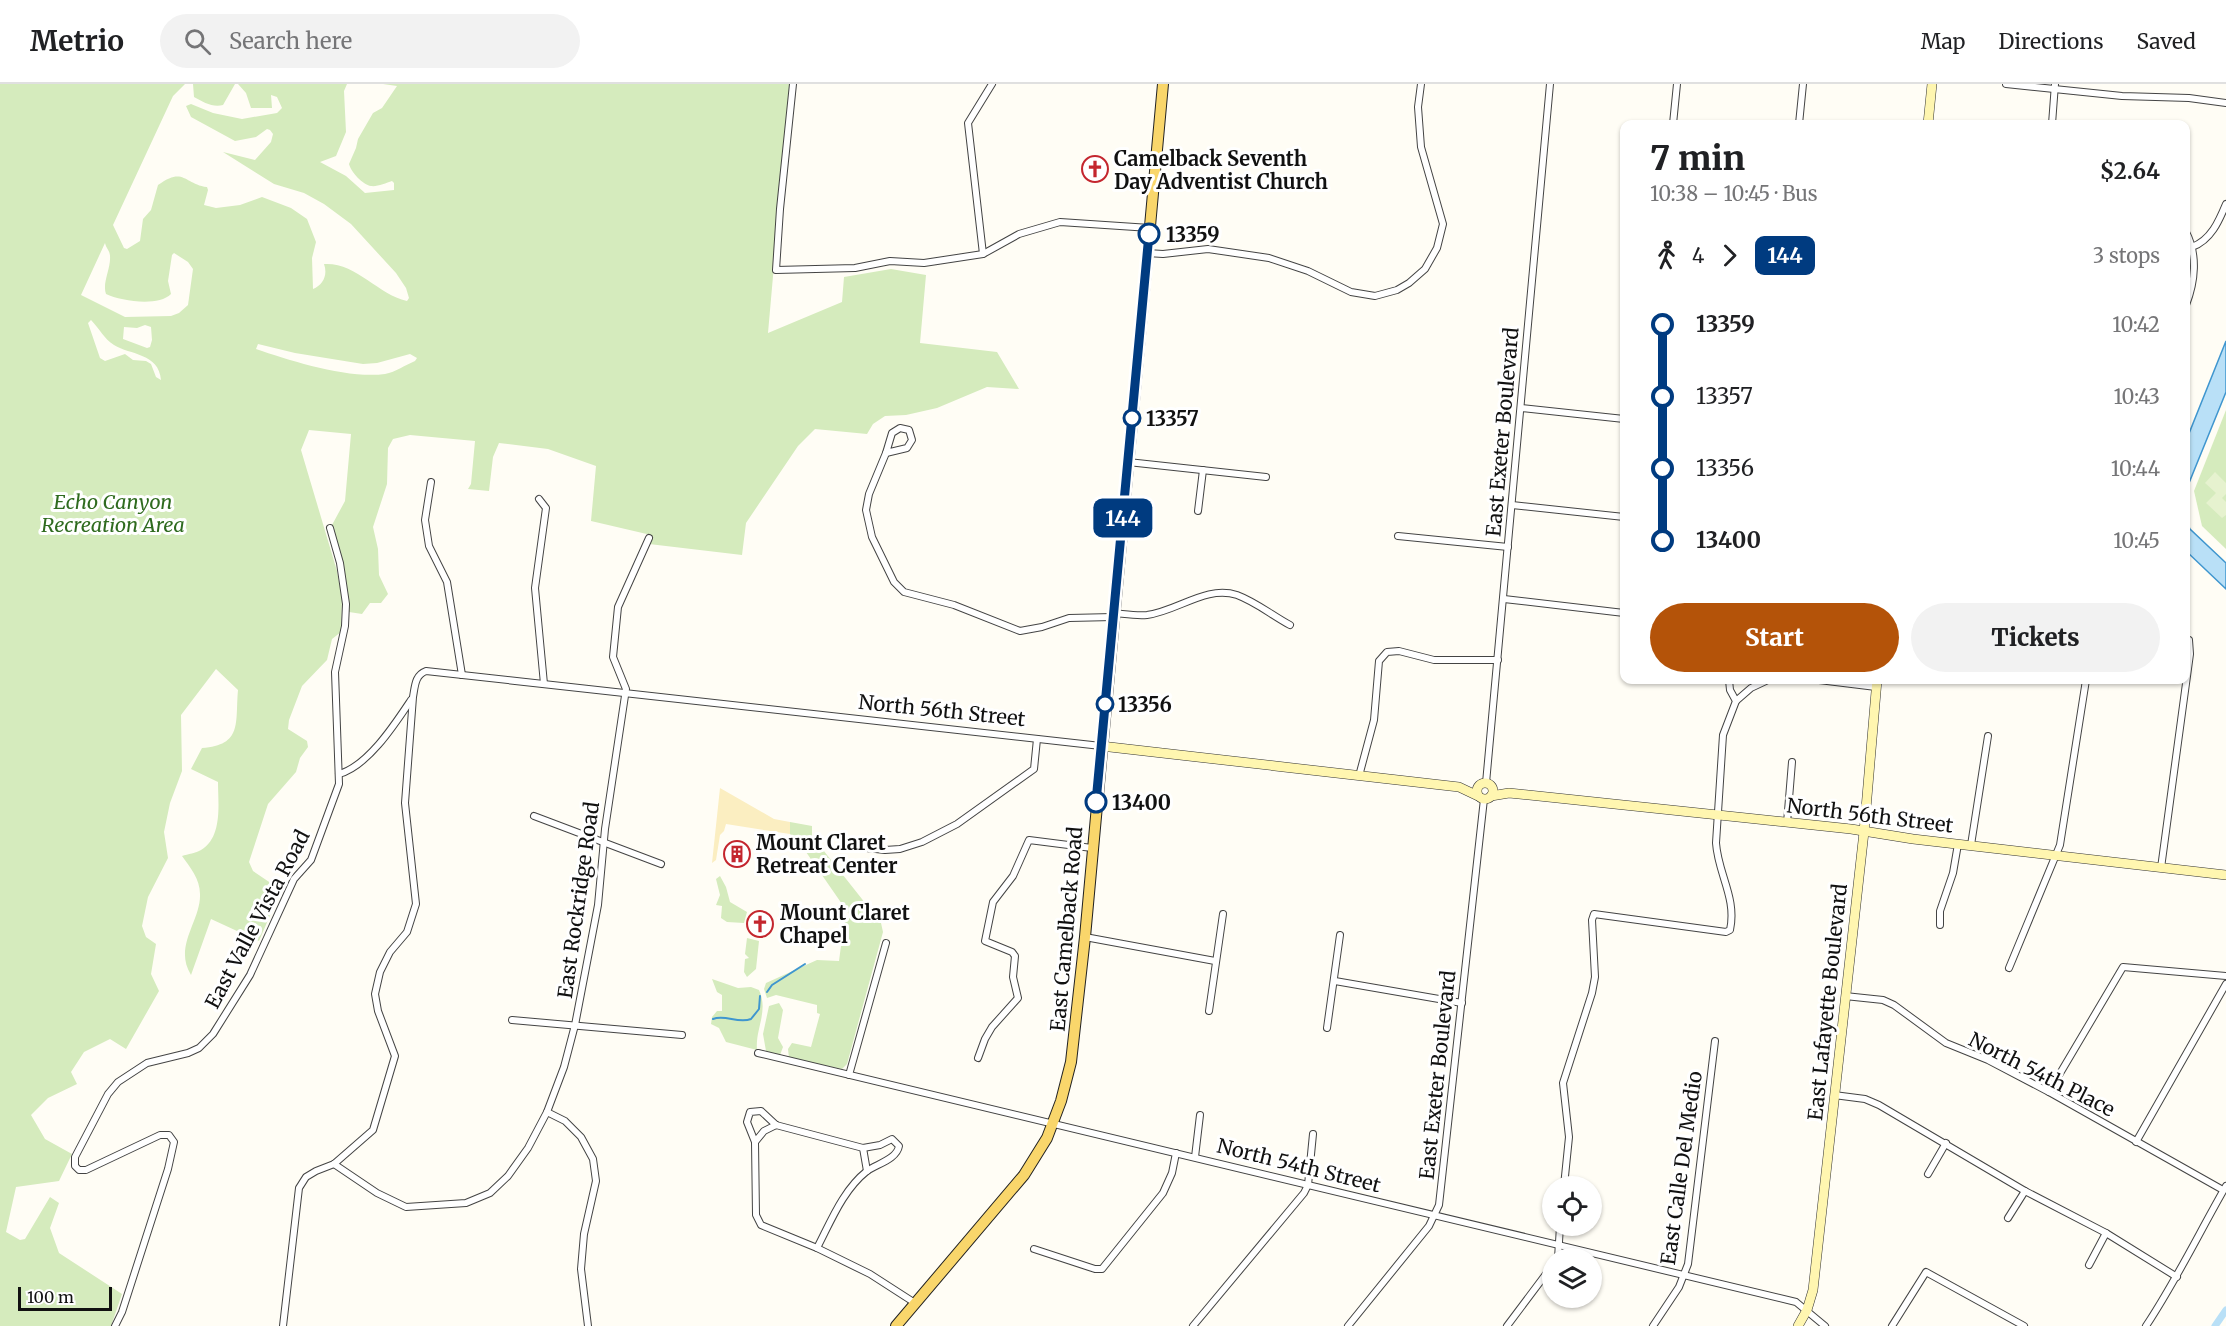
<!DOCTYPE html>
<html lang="en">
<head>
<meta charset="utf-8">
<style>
  body { margin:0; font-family:Merriweather,serif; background:#f2f2f2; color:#202124; height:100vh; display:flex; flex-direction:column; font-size:22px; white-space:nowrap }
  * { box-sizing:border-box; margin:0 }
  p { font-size:20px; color:#757577 }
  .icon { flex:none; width:33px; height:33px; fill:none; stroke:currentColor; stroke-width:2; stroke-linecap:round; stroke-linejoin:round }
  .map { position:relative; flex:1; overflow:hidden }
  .details { position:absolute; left:1620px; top:36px; width:570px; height:564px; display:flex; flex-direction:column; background:#fff; border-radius:12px; box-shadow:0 2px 4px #0004 }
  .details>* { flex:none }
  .badge { padding:0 12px; border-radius:9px; font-size:21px; line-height:39px }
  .controls { position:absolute; left:1542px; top:1092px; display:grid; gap:12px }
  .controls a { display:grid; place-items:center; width:60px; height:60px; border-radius:50%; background:#fff; box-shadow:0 2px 4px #0004; font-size:30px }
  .scale { position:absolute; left:18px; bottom:15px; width:94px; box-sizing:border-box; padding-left:6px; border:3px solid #111; border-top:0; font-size:16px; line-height:21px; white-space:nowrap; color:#111; -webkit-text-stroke:4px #fff; paint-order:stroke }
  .map>.badge { position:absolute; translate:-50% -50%; box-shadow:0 0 0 3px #fff }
  .legs { display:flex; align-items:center; gap:9px; height:66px; padding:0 30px; font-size:20px }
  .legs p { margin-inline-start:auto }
  .head { display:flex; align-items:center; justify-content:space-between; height:102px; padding:0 30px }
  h1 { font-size:33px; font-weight:800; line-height:45px }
  .cta { display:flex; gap:12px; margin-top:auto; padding:12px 30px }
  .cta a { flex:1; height:69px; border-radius:36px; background:#b45309; color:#fff; font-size:24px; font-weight:800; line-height:69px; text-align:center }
  .cta a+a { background:#f2f2f2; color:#202124 }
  ul { padding:0 30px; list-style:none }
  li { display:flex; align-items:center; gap:21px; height:72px; font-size:22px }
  li i { display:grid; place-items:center; width:9px; height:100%; margin:0 8px; background:currentColor }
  li i::after { content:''; width:15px; height:15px; margin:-8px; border:4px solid; border-radius:50%; background:#fff }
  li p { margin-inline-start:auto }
  li:first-child i { background:linear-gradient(#0000 50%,currentColor 0) }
  li:last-child i { background:linear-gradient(currentColor 50%,#0000 0) }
  header { display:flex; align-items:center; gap:36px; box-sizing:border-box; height:84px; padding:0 30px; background:#fff; border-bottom:2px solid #e0e0e0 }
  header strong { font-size:28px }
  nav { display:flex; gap:33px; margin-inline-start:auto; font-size:21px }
  .search { width:420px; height:54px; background:#f2f2f2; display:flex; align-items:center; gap:15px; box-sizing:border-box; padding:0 21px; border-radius:33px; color:#757577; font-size:22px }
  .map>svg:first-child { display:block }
  .green { fill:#d5ebbd; fill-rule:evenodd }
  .sand { fill:#fbeec1 }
  .pitch { fill:#e6f2cf }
  .water { fill:#b9e0f7; stroke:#3f96cf; stroke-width:1.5 }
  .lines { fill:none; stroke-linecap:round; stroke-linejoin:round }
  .stream { stroke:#3f96cf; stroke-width:2 }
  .canal { stroke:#b9e0f7; stroke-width:7 }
  .street-casing { stroke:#444; stroke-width:8 }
  .secondary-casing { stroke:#333; stroke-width:10 }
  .primary-casing { stroke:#222; stroke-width:12 }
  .street { stroke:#fff; stroke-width:6 }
  .secondary { stroke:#fff6b0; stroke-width:9 }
  .primary { stroke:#f9d66b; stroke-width:10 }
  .line-1-casing { stroke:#fff; stroke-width:14 }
  .line-1 { stroke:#003b80; stroke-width:9 }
  .stop-1-dot { fill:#fff; stroke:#003b80; stroke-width:3 }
  .labels { text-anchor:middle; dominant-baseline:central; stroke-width:6; stroke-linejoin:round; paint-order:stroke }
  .poi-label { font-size:20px; font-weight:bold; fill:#111; stroke:#fff; text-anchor:start }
  .stop-label { font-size:20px; font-weight:bold; fill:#111; stroke:#fff; text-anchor:start }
  .street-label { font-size:20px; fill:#111; stroke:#fff }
  .park-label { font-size:20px; font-style:italic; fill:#2f6b1f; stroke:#fff }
</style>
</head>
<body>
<header>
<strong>Metrio</strong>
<div class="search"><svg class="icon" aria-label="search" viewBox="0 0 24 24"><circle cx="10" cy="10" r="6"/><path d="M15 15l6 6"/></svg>Search here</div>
<nav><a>Map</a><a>Directions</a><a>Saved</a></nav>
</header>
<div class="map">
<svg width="2226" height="1242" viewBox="0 0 2226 1242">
  <rect width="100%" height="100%" fill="#fffdf5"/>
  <g class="green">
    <path d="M 0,0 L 185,0 L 173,12 L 113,141 L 124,164 L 127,165 L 140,157 L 143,135 L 151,126 L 158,101 C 184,82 184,100 207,103 L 208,106 L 204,121 L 216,124 L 240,121 L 262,113 L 291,124 L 307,135 L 316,158 L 312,174 L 313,205 C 323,201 328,191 324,180 C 356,178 377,210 407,217 L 409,214 L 406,204 L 396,189 L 351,140 L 324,120 L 304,109 L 274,100 L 223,68 L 255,76 L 271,58 L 273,50 L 270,46 L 267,45 L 256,53 L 235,57 L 191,33 L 186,22 L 191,20 L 213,29 L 242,35 L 277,29 L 282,24 L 277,13 L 271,11 L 272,24 L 251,24 L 246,9 L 238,0 L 347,0 L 344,7 L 346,48 L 336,72 L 320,78 L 346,92 L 365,109 L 394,106 L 394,99 L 392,97 C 386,99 377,103 371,102 C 363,101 351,88 349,80 L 356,64 L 358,55 L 373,29 L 382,24 L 397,2 L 383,0 L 790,0 L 768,249 L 842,218 L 844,193 L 891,185 L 926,191 L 920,259 L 997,268 L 1019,305 L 987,303 L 937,324 L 906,331 L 885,332 L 873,340 L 867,350 L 815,345 L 798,362 L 746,439 L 742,471 L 649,460 L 651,451 L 591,437 L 596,382 L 548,365 L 499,359 L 493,373 L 489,407 L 468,405 L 471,400 L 475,357 L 410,351 L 393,355 L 388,364 L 387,400 L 373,443 L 378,465 L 379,491 L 388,510 L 381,519 L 370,519 L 362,530 L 349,528 L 344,486 L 332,441 L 345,417 L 351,350 L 309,346 L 301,366 L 337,487 L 342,514 L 341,548 L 332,555 L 327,576 L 302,602 L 289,636 L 288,645 L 307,657 L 308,663 L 300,674 L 296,688 L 268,720 L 249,778 L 253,787 L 281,806 L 259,857 L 211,835 L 191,891 C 173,862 201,837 200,810 C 200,795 190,783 182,772 C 188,770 196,769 201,766 C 223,753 218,719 218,698 L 191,685 L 202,664 C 243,661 235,639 238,606 L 216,585 L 181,631 L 182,687 L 170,719 L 164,748 L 168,774 L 148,813 L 142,842 L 146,853 L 156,860 L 151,890 L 159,907 L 126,965 L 110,955 L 84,968 L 71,988 L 77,1000 L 48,1014 L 31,1031 L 45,1055 L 72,1070 L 59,1097 L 16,1103 L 6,1148 L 20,1156 L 25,1155 L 50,1113 L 59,1119 L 50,1144 L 59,1169 L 122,1210 L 111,1242 L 0,1242 ZM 105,159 C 106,164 110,167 110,172 C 111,185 102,199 106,210 C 121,217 158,223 171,210 L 168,197 L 172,171 L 174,169 L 188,178 L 193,185 L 188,221 L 179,229 L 171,232 L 125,233 L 81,211 ZM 91,236 C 99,244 104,255 114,261 C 130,271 159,269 161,296 L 156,293 L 151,280 L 146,277 L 133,276 L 125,270 L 105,277 L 100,274 L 88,239 ZM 145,241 L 151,243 L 152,256 L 150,263 L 147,264 L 123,255 L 124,243 L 137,244 ZM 258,260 L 295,269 L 363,280 L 377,279 L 410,270 L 417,274 L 415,277 C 405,281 396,288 385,290 C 348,295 291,277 256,265 Z"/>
    <path d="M 193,0 L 235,0 L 223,21 C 213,24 203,18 194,13 Z"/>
    <path d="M 2226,326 L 2226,465 L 2202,442 L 2194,407 Z"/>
    <path d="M 790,738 L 812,742 L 812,752 L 881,839 L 883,848 L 847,980 L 842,985 L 789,974 L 788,965 L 792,959 L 811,963 L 820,930 L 817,929 L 817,921 L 776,911 L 767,914 L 764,905 L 766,899 L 817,876 L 839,877 L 844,839 L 851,833 L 797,755 L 790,750 Z"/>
    <path d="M 720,792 L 726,803 L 730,818 L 747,828 L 744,839 L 727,838 L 721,834 L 722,822 L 716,821 L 720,811 L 716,795 Z"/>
    <path d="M 747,854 L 759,857 L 756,885 L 747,893 L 744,888 L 745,875 L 749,874 L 745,870 Z"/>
    <path d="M 712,895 L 738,904 L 751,903 L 759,906 C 769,927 755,945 757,966 L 726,958 L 719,944 L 711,940 L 712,933 L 717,927 L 722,927 L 722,911 L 717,908 Z"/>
    <path d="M 779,919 L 783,926 L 778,954 L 783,963 L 780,971 L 766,967 L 763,950 L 769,922 Z"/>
  </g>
  <path class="sand" d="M 720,704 L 774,735 L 790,738 L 790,750 L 726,740 L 724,747 L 720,751 L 716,776 L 712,779 Z"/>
  <path class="pitch" d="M 2215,388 L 2226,399 L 2226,410 L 2222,414 L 2226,418 L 2226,431 L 2222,434 L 2206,419 L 2216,409 L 2205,399 Z"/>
  <g class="water">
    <path d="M 2226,257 L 2226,308 L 2189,399 L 2186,416 L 2186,357 Z"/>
    <path d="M 2186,436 L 2190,445 L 2226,479 L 2226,505 L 2186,467 Z"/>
  </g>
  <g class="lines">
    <g class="stream">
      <path d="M 767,908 L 772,901 L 805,880"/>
      <path d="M 713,935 C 725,930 738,940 751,935 L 759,925 L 760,912"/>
    </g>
    <path class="canal" d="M 2215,1242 L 2226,1226"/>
    <defs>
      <g id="street">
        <path d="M 793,0 L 780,125 L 776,186 L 855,184 L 890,177 L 924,179 L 983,170 L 1019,150 L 1060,138 L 1150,144"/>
        <path d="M 2006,0 L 2122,12 L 2189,14 L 2226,19"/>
        <path d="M 1673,40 L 1677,0"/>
        <path d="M 1799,40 L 1803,0"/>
        <path d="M 2052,40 L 2055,0"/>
        <path d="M 2186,148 C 2198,171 2195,198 2186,221"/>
        <path d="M 2192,163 C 2211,156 2219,137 2226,120"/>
        <path d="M 1147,169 L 1163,170 L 1208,165 L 1269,174 L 1308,187 L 1351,208 L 1375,212 L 1397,206 L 1409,199 L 1425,185 L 1437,164 L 1443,140 L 1421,63 L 1418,23 L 1421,0"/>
        <path d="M 983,170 L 968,39 L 992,0"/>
        <path d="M 1521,324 L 1624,335"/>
        <path d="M 900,344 L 909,346 L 912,356 L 907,364 L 886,369 L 892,349 Z"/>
        <path d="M 886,369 L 869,410 L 866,426 L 872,453 L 894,498 L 904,508 L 954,521 L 1020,547 L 1042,543 L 1069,534 L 1113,533"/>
        <path d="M 1128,378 L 1266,393"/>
        <path d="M 431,398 L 425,436 L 429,462 L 447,498 L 462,591"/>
        <path d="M 539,415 L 546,424 L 535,504 L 544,600"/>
        <path d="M 1512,421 L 1624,433"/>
        <path d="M 1198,427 L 1203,386"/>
        <path d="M 1398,452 L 1508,463"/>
        <path d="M 1504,515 L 1624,529"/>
        <path d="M 1114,529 C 1125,530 1136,532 1147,531 C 1178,527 1206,501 1237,511 C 1256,518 1273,532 1290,541"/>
        <path d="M 1819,596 L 1876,603"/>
        <path d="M 1736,617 L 1751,604 L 1768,596"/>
        <path d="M 339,690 C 368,682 395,640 411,616"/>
        <path d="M 1359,692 L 1374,636 L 1379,577 L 1387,568 L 1399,567 L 1434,576 L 1498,576"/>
        <path d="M 1486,699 L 1550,0"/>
        <path d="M 534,732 L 661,780"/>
        <path d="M 1787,739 L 1792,678"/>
        <path d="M 1971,761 L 1988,652"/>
        <path d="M 839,764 L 857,763 L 885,766 L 900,765 L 922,758 L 957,740 L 1034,685 L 1037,655"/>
        <path d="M 2161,784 L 2190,570 L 2189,556"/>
        <path d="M 1940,841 L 1940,827 L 1953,789 L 1958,760"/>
        <path d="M 1085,853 L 1215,877"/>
        <path d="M 2009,884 L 2060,761 L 2086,596"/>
        <path d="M 1335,897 L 1462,919"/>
        <path d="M 1845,912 L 1883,916 L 1894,921 L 1946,959 L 1988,976 L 2049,1008 L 2223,1106"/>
        <path d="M 1209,927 L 1223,830"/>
        <path d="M 512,936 L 682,951"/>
        <path d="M 1327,944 L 1340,851"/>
        <path d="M 758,969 L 1796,1218 L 1825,1242"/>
        <path d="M 978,974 L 985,955 L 992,943 L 1018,914 L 1013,893 L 1015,872 L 1012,868 L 985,857 L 993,818 L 1013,792 L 1029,756 L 1092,764"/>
        <path d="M 849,991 L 886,859"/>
        <path d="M 2049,1008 L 2123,883 L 2226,892"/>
        <path d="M 1834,1011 L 1865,1015 L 1879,1021 L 2025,1107 L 2106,1149 L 2177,1193"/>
        <path d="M 547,1028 L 565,1037 L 581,1053 L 593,1075 L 596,1097 L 584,1150 L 581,1185 L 588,1242"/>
        <path d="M 776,1041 L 764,1047 L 755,1058 L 756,1131 L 761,1141 L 817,1164 L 870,1190 L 915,1219"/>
        <path d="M 776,1041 L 863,1064 L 880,1061 L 892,1055 L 899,1062 C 897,1075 877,1080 867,1087 C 843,1106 831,1137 817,1164"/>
        <path d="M 755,1058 L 747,1038 L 750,1028 L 761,1027 L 776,1041"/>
        <path d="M 2136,1058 L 2226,900"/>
        <path d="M 863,1064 L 867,1087"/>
        <path d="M 1195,1073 L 1200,1031"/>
        <path d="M 334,1080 L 377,1109 L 406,1123 L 466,1119 L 490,1109 L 508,1092 L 528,1064 L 547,1028 L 564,983 L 575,941 L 598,821 L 605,745 L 626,605 L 613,573 L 618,523 L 649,454"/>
        <path d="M 1928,1090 L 1946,1059"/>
        <path d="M 1564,1102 L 1569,1053 L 1563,999 L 1592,909 L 1595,893 L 1592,836 L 1594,830 L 1726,848 L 1730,846 C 1737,814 1718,790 1716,759 L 1723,651 L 1736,617 L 1730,606 L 1729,596"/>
        <path d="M 2008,1134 L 2025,1107"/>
        <path d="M 1034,1165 L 1095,1185 L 1102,1185 L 1163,1109 L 1172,1089 L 1176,1069"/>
        <path d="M 1558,1174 L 1560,1142"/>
        <path d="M 2089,1181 L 2106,1149"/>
        <path d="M 115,1242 L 122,1228 L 168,1085 L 174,1058 L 169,1051 L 160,1051 L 86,1086 L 79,1086 L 75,1082 L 75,1073 L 108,1010 L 118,998 L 147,979 L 188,969 L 199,964 L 213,950 L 250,891 L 294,795 L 311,776 L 339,700 L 335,588 L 345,542 L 346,520 L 340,479 L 330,444"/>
        <path d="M 283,1242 L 299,1104 L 306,1093 L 316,1087 L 334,1080 L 373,1046 L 395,972 L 378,927 L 375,910 L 380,888 L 390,868 L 407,848 L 416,820 L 405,719 L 413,613 C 415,602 415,591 426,587 L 1101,662"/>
        <path d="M 1193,1242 L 1304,1109 L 1308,1101 L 1313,1050"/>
        <path d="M 1348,1242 L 1429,1142 L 1439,1121 L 1484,715"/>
        <path d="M 1507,1242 L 1552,1182"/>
        <path d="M 1653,1242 L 1679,1203 L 1688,1180 L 1715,957"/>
        <path d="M 1892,1242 L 1926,1188 L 2024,1242"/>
        <path d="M 2146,1242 C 2176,1197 2199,1149 2226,1102"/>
      </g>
      <g id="secondary">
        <path d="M 1928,40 L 1932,0"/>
        <path d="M 1101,662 L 1459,703 L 1478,712"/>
        <circle cx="1485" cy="707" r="8"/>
        <path d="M 1491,712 L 1509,709 L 1851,745 L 1913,755 L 2226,791"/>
        <path d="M 1798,1242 L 1807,1226 L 1813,1206 L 1864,748 L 1877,596"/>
      </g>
      <path id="primary" d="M 896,1242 L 1024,1091 L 1047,1054 L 1061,1017 L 1071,978 L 1085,853 L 1163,0"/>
    </defs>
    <use href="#street" class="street-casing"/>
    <use href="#secondary" class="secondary-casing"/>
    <use href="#primary" class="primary-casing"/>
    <use href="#street" class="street"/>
    <use href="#secondary" class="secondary"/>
    <use href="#primary" class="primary"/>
  </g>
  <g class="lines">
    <defs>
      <path id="line-1" d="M 1096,718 L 1149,150"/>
    </defs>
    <use href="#line-1" class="line-1-casing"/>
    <use href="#line-1" class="line-1"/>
  </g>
  <defs>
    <symbol id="church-ring" viewBox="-11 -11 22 22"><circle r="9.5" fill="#fff" stroke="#c4262e" stroke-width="1.5"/><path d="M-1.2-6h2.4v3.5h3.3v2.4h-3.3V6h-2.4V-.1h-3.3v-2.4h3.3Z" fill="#c4262e"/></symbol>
    <symbol id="building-ring" viewBox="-11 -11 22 22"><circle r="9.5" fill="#fff" stroke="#c4262e" stroke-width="1.5"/><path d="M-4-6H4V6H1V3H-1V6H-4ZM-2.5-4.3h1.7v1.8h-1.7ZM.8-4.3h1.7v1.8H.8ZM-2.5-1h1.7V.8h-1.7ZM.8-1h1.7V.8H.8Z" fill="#c4262e"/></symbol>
  </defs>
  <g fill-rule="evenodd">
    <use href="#church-ring" x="1080" y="70" width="30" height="30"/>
    <use href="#building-ring" x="722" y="755" width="30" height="30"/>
    <use href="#church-ring" x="745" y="825" width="30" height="30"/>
  </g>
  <g class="stop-1-dot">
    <circle cx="1149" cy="150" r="10"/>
    <circle cx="1132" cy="334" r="8"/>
    <circle cx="1105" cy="620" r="8"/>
    <circle cx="1096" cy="718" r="10"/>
  </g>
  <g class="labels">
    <g class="poi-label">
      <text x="1114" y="74">Camelback Seventh<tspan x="1114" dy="23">Day Adventist Church</tspan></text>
      <text x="756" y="758">Mount Claret<tspan x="756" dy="23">Retreat Center</tspan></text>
      <text x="780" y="828">Mount Claret<tspan x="780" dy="23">Chapel</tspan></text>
    </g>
    <g class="stop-label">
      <text x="1166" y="150">13359</text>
      <text x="1146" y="334">13357</text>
      <text x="1118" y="620">13356</text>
      <text x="1112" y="718">13400</text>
    </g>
    <g class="street-label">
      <text transform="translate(1502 348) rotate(-85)">East Exeter Boulevard</text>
      <text transform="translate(942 626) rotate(6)">North 56th Street</text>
      <text transform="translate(1870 731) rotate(7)">North 56th Street</text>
      <text transform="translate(578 816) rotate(-82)">East Rockridge Road</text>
      <text transform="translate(257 835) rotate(-62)">East Valle Vista Road</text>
      <text transform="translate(1066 845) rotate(-85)">East Camelback Road</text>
      <text transform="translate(1827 918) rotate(-84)">East Lafayette Boulevard</text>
      <text transform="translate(2042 990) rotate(27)">North 54th Place</text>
      <text transform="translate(1437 991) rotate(-84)">East Exeter Boulevard</text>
      <text transform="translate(1299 1081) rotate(14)">North 54th Street</text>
      <text transform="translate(1681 1084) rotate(-82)">East Calle Del Medio</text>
    </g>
    <g class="park-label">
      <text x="113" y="417">Echo Canyon<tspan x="113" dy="23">Recreation Area</tspan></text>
    </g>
  </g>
</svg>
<div class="controls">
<a><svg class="icon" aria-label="locate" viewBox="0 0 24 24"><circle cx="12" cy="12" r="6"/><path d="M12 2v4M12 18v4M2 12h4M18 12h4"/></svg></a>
<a><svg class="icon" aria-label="layers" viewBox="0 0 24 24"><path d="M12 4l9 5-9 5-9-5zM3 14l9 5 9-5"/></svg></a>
</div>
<div class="scale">100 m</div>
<b class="badge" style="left:1123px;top:434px;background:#003b80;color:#fff">144</b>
<section class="details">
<div class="head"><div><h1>7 min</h1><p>10:38 – 10:45 · Bus</p></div><b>$2.64</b></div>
<div class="legs"><svg class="icon" aria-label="walk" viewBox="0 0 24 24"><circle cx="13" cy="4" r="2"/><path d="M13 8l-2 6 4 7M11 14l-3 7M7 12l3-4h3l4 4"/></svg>4<svg class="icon" aria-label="forward" viewBox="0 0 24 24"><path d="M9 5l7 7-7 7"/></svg><b class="badge" style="background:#003b80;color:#fff">144</b><p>3 stops</p></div>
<ul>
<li><i style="color:#003b80"></i><b>13359</b><p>10:42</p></li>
<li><i style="color:#003b80"></i><span>13357</span><p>10:43</p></li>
<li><i style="color:#003b80"></i><span>13356</span><p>10:44</p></li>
<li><i style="color:#003b80"></i><b>13400</b><p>10:45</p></li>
</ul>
<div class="cta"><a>Start</a><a>Tickets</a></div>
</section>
</div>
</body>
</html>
